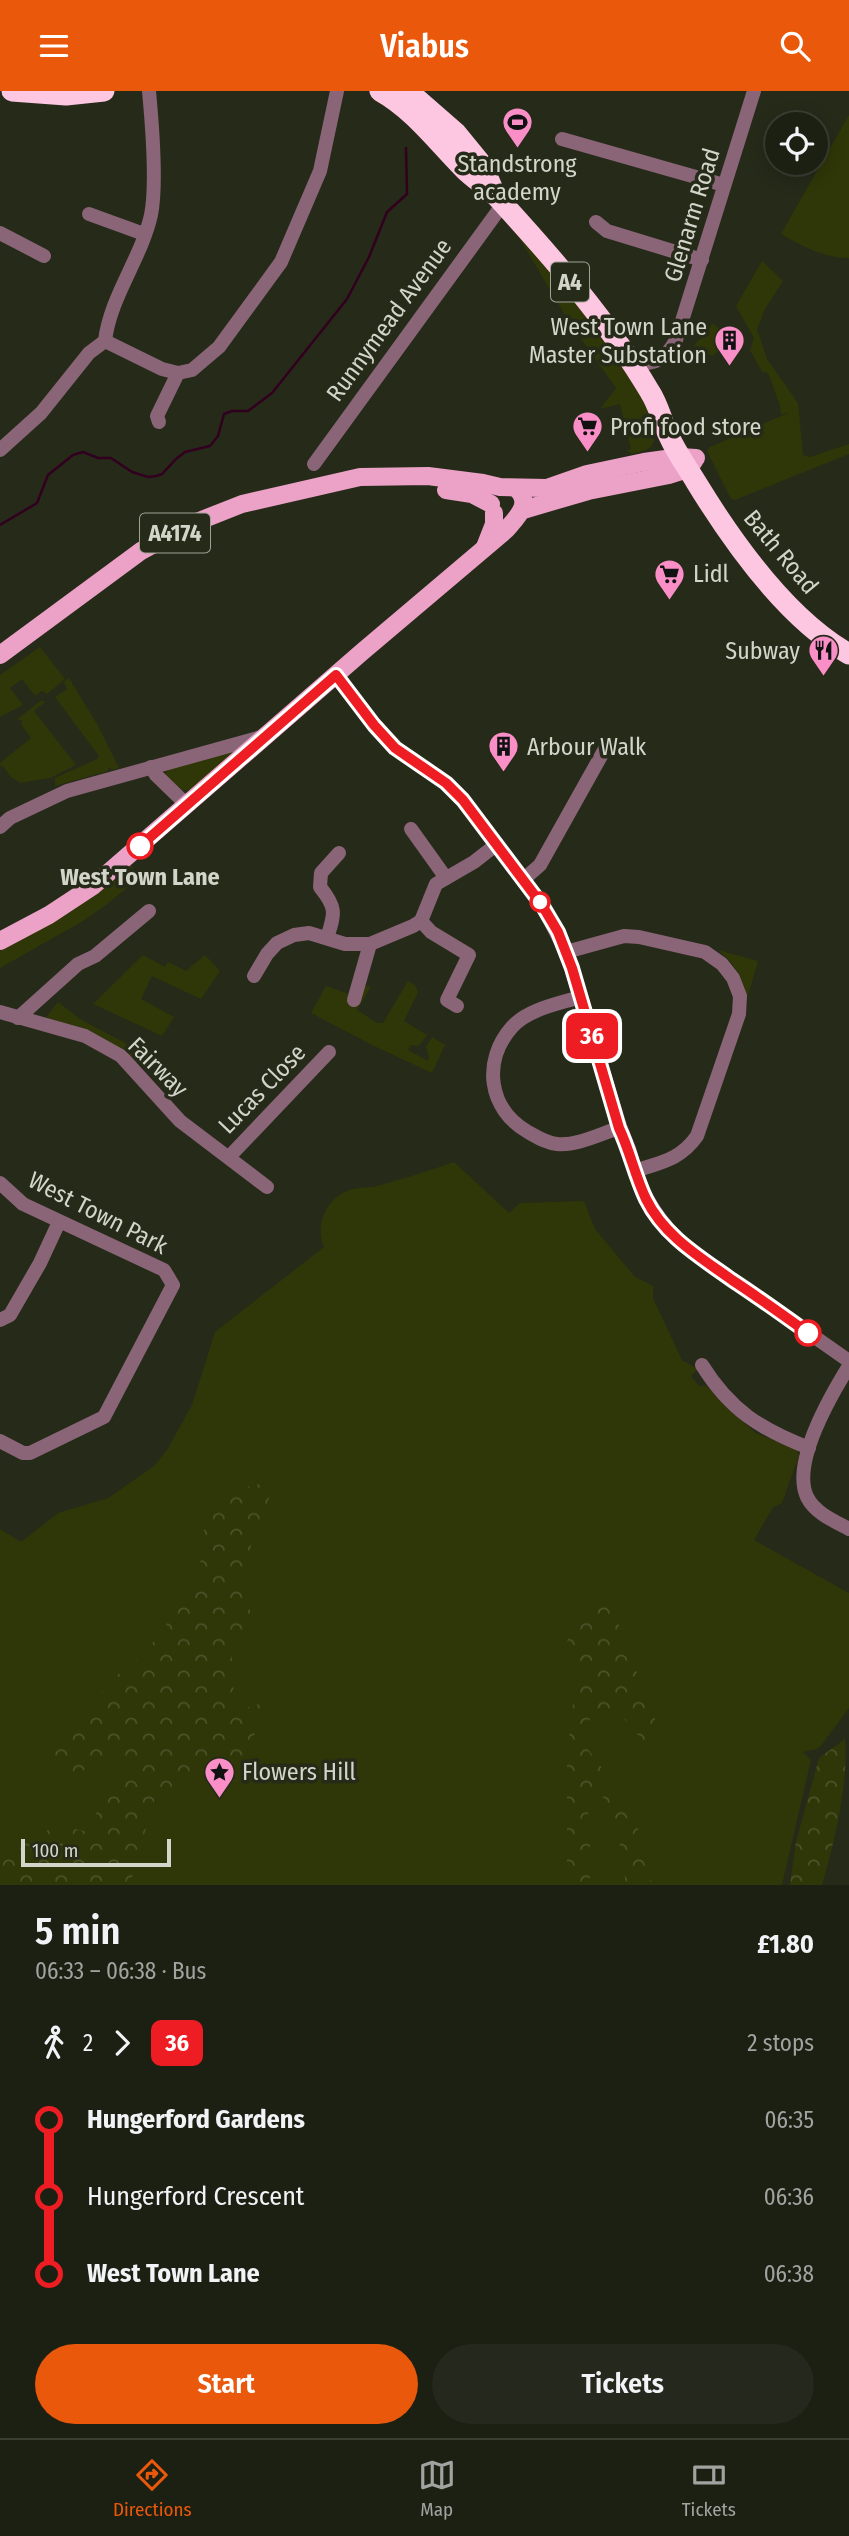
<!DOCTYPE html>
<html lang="en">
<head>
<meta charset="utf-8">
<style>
  body { margin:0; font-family:"Fira Sans Condensed",sans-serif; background:#25281c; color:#f1f3f6; height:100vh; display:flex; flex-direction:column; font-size:26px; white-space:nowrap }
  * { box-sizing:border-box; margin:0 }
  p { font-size:23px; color:#a0a3a0 }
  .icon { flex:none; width:38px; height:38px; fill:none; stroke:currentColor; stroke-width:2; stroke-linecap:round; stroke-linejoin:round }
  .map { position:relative; height:1794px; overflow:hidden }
  .side { display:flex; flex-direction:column; background:#1c2013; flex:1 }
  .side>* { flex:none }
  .badge { padding:0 14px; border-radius:10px; font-size:24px; line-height:46px }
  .buttons { position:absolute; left:765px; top:21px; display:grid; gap:14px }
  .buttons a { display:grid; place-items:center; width:63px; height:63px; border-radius:50%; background:#1c2013; box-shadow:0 4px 18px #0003,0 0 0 2px #3a3e33; font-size:35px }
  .scale { position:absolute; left:21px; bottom:18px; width:150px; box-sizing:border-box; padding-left:7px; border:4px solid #d3d5ca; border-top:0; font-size:19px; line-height:24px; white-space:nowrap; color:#d3d5ca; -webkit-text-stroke:5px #262a19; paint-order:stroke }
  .map>.badge { position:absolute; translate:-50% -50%; box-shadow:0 0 0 4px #fff }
  .legs { display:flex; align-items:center; gap:10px; height:77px; padding:0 35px; font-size:23px }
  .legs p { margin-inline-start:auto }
  .summary { display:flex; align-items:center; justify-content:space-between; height:119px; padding:0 35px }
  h1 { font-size:38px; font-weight:600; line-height:52px }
  .primary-button { display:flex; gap:14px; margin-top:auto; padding:14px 35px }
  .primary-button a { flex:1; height:80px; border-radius:42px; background:#ea580c; color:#fff; font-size:28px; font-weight:600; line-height:80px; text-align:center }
  .primary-button a+a { background:#25281c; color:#f1f3f6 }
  ul { padding:0 35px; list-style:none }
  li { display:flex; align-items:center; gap:24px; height:77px; font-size:26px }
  li i { display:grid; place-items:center; width:10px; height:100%; margin:0 9px; background:currentColor }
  li i::after { content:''; width:18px; height:18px; margin:-9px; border:5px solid; border-radius:50%; background:#1c2013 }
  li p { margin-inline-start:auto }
  li:first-child i { background:linear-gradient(#0000 50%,currentColor 0) }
  li:last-child i { background:linear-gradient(currentColor 50%,#0000 0) }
  header { display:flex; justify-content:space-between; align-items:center; height:91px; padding:0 35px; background:#ea580c; color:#fff; font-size:32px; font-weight:600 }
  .tab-bar { display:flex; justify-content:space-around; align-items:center; height:98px; border-top:2px solid #3a3e33; background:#1c2013; font-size:19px; color:#a0a3a0 }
  .tab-bar a { display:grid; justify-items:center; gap:4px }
  .tab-bar .selected { color:#ea580c }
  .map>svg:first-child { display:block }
  .green { fill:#2f3607 }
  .forest { fill:url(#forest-crowns) }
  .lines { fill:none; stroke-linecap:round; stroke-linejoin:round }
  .stream { stroke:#32001f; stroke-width:2.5 }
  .minor { stroke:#896577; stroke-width:14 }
  .major { stroke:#eca1c7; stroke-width:18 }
  .highway { stroke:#fdc6e1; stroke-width:21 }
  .line-1-casing { stroke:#fff; stroke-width:16 }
  .line-1 { stroke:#ee1d23; stroke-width:10 }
  .stop-1-dot { fill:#fff; stroke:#ee1d23; stroke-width:3.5 }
  .labels { text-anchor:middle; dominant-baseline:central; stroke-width:7; stroke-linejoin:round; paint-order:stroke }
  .shield { fill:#262a19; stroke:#9fa295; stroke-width:2 }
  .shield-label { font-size:23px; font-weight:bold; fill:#d3d5ca }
  .poi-label { font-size:24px; fill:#d3d5ca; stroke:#262a19; text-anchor:start }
  .street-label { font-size:24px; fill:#d3d5ca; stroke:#262a19 }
  .stop-label { font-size:24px; font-weight:bold; fill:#d3d5ca; stroke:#262a19 }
</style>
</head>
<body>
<header><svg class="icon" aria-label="menu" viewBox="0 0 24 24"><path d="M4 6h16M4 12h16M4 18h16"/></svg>Viabus<svg class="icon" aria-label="search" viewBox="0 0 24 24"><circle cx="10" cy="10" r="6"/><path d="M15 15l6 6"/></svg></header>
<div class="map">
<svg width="849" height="1794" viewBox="0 0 849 1794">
  <defs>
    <pattern id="forest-crowns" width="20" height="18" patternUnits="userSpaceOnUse" patternTransform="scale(1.75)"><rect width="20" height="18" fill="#2f3607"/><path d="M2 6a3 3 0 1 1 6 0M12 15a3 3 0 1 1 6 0" fill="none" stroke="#4c522a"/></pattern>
  </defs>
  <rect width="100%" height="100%" fill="#262a19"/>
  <g class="green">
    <path d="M 849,24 L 849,167 C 824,167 802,155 781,143 Z"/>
    <path d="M 511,131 C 541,166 665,308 654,350 C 651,360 641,360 632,363 L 627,359 L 631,358 L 620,313 L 600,318 L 616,297 L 569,231 L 520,148 L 514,141 Z"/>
    <path d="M 762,170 L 783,190 L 765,218 L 757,238 L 767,268 L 798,312 L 803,364 L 810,366 L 849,353 L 849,363 L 735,409 L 731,408 L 707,360 L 710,356 L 788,322 L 781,323 L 780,315 L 768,282 L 762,281 L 750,259 L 754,247 L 736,215 Z"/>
    <path d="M 713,232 L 720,239 L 727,239 L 732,247 L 725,256 L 712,265 L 694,255 Z"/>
    <path d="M 40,556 L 65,588 L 47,603 L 42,600 L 35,605 L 22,588 L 10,597 L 23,614 L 0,626 L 0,584 Z"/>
    <path d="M 69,587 L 97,633 L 119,677 L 112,679 L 109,676 L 108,680 L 55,695 L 55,687 L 97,668 L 99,665 L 55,606 L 67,598 L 64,591 Z"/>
    <path d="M 42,609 L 45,611 L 34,620 L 76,674 L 50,687 L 20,692 L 11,686 L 3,675 L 1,676 L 0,672 L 31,647 L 21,633 L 23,630 L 17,628 Z"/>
    <path d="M 241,655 L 190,699 L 179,699 L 166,685 L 166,681 L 172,676 Z"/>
    <path d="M 131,774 L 140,786 L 106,814 L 83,830 L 0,877 L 0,860 L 74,818 Z"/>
    <path d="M 718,859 L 758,870 L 745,914 L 741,886 L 729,869 Z"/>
    <path d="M 143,864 L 165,876 L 168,871 L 186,880 L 205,864 L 220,880 L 201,908 L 152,885 L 141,908 L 174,926 L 162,945 L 93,913 Z"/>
    <path d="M 408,890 L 415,894 L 418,901 L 404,930 L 427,944 C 422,951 420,957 411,954 L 408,959 L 428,970 L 429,966 L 426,956 L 432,946 L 445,954 L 432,982 L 374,955 L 311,922 L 326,895 L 352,904 L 367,895 L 371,896 L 357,919 L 377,932 L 383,932 Z"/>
    <path d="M 58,911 L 80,928 L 144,962 L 137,973 L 97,945 L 46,926 Z"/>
    <path d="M 454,1071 L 509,1122 L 520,1112 L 584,1110 L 595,1138 L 635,1186 L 653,1195 L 653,1207 L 682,1269 L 698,1278 L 691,1285 L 699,1295 L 707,1295 L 728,1318 L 756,1342 L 797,1359 L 799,1365 L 782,1412 L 773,1416 L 754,1449 L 849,1502 L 849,1617 L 820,1656 L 814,1659 L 803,1661 L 811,1669 L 782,1794 L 0,1794 L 0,1438 L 21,1451 L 58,1422 L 108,1407 L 154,1375 L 167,1359 L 192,1314 L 215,1241 L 324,1156 C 315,1136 325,1110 345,1101 C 354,1096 367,1097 377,1095 C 403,1088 429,1080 454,1071 Z"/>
  </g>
  <g class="forest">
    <path d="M 261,1393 L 270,1405 L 245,1471 L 252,1540 L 231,1553 L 235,1620 L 263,1612 L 264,1626 L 243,1665 L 257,1680 L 253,1689 L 208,1691 L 188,1681 L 171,1696 L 157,1699 L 130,1794 L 0,1794 L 0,1762 L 59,1734 L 84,1740 L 118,1690 L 126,1666 L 113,1660 L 67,1690 L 48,1659 L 122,1579 L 142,1566 L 191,1500 L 207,1449 L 203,1436 C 219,1413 232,1397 261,1393 Z"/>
    <path d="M 602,1491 L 660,1641 L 643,1650 L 617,1619 L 591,1621 L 585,1654 L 634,1721 L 652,1794 L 626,1794 L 616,1731 L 599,1698 L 586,1704 L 590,1737 L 590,1794 L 564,1794 L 567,1774 L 567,1664 L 577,1578 L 564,1555 Z"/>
    <path d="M 845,1648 C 849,1690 834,1753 822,1794 L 790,1794 L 796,1751 L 819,1667 Z"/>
  </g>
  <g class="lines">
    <path class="stream" d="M 0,434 L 37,412 L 48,384 L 73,364 L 83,361 L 98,367 L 111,367 L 132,381 L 148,386 L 156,385 L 162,383 L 176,368 L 185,361 L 210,355 L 218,345 L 224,323 L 232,320 L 248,320 L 272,302 L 347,208 L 369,166 L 387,121 L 407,103 L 406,57"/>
    <g class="minor">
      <path d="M 562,48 L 724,94"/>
      <path d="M 89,123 L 144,143"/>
      <path d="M 596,131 L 607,140 L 702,169"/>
      <path d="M 0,142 L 44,165"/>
      <path d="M 105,250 L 162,278 L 178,282 L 192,279 L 219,256 L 281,171 L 320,80 L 337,0"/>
      <path d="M 105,250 C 110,206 141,168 151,124 C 157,94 152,32 149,0"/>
      <path d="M 633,274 C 658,271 663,271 676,249 L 754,0"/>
      <path d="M 159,331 L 157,325 L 178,282"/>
      <path d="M 0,359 L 41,322 L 89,262 L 105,250"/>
      <path d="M 314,373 L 503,113"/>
      <path d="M 336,584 L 374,634 L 395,657 L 446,692 L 462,709 L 542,814 L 566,861 L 616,1022 C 619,1035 624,1045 629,1058 C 632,1066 633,1076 636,1084 C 647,1112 662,1132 682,1153 L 849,1270"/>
      <path d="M 151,676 L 156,684 L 187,714"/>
      <path d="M 0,736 L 10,727 L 67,700 L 265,645"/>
      <path d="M 411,738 L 446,787"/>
      <path d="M 524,788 L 540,774 L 606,656"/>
      <path d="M 421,830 L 431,841 L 469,864 L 447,909 L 457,915"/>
      <path d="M 327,847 C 335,822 337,817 320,796 L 321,782 L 339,762"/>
      <path d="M 566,861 L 624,845 L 639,846 L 705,861 L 722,873 L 733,887 L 740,905 L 739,923 L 697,1045 C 680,1069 661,1071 635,1080"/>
      <path d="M 254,885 L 267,863 L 277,852 L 294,844 L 309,842 L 345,853 L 370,853 L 413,835 L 421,830 L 436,793 L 474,771 L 497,753"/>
      <path d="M 580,906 C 558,913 528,918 512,936 C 482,970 488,1018 528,1041 C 537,1046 546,1052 557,1053 C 577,1055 600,1043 619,1037"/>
      <path d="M 354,909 L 370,853"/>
      <path d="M 0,921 L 85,945 L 121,965 L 180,1030 L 267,1096"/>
      <path d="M 18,927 L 78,873 L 95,865 L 149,820"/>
      <path d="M 229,1066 L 329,961"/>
      <path d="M 0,1092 L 23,1113 L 164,1179 L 173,1194 L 104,1326 L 30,1362 L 23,1362 L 0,1350"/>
      <path d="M 0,1229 L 10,1224 L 40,1172 L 59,1131"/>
      <path d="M 702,1274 C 730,1319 760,1338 809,1357"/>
      <path d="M 849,1275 C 831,1304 791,1372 807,1406 C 815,1422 834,1430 849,1438"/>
    </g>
    <g class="major">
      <path d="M 446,399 L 472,403 L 491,413"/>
      <path d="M 523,419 L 588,400 L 669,384 L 688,378 L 694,370"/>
      <path d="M 485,456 L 494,433 L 494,422"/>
      <path d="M 0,564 L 141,460 L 189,434 L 242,413 L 360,386 L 428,385 L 483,392 L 500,396 L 547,397 L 587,383 L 644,371 L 680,366 L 696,367"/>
      <path d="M 0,850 L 49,824 L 93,795 L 362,561 L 506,439 C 517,426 533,412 516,397"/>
    </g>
    <g class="highway">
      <path d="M 12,0 L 66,4 L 104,0"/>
      <path d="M 380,0 C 414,19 437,51 465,79 C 475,89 488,96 497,106 C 552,166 608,230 650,301 C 659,315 662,331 669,345 C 676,361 687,376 696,391 C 732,450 787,528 849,563"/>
      <path d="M 408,0 L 456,42 L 483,75 L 494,101"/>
    </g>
  </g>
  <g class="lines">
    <defs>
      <path id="line-1" d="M 140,755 L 336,584 L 374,634 L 395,657 L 446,692 L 463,709 L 542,814 L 558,841 L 572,877 L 619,1037 C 630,1060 635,1085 646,1108 C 664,1145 700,1166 732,1189 C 758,1206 783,1224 808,1242"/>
    </defs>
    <use href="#line-1" class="line-1-casing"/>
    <use href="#line-1" class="line-1"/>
  </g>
  <defs>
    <symbol id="stadium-pin" viewBox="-11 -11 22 30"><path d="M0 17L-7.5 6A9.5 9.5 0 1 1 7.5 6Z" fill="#fa8fc8" stroke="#262a19"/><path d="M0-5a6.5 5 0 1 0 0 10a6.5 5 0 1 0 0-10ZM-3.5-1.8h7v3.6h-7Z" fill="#111"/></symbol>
    <symbol id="building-pin" viewBox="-11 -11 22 30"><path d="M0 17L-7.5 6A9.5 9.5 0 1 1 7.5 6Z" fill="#fa8fc8" stroke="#262a19"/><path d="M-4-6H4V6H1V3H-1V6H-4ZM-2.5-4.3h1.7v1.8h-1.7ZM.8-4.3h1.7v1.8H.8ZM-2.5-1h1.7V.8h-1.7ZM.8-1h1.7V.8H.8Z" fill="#111"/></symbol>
    <symbol id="supermarket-pin" viewBox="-11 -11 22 30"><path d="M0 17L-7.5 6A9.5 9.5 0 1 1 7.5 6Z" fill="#fa8fc8" stroke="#262a19"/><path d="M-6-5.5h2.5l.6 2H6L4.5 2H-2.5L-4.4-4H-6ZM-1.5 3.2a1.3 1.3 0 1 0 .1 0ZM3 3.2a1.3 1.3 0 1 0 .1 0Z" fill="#111"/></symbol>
    <symbol id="restaurant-pin" viewBox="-11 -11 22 30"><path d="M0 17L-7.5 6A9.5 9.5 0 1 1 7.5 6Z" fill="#fa8fc8" stroke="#262a19"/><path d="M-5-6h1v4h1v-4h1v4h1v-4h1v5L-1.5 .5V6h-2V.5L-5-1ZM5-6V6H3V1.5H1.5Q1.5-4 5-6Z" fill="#111"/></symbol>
    <symbol id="sight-pin" viewBox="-11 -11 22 30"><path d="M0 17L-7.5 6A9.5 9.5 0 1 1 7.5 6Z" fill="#fa8fc8" stroke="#262a19"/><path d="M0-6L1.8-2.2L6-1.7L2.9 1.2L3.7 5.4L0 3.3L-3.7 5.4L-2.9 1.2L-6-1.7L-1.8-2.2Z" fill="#111"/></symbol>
  </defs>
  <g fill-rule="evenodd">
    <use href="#stadium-pin" x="500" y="14" width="35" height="47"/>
    <use href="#building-pin" x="712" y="232" width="35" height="47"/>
    <use href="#supermarket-pin" x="570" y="318" width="35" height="47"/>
    <use href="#supermarket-pin" x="652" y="466" width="35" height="47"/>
    <use href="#restaurant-pin" x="806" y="542" width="35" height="47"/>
    <use href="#building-pin" x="486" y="638" width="35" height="47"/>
    <use href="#sight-pin" x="202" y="1664" width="35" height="47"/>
  </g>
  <g class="stop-1-dot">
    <circle cx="140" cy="755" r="12"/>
    <circle cx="540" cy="811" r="9"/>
    <circle cx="808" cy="1242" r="12"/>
  </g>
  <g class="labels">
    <g class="shield">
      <rect x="551" y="171.5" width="38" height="39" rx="5"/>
      <rect x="140" y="422.5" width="70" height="39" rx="5"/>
    </g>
    <g class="shield-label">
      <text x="570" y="191">A4</text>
      <text x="175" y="442">A4174</text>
    </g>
    <g class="poi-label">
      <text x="517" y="73" text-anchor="middle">Standstrong<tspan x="517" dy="28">academy</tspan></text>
      <text x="707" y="236" text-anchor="end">West Town Lane<tspan x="707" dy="28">Master Substation</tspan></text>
      <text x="610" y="336">Profi food store</text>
      <text x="693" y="483">Lidl</text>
      <text x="800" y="560" text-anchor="end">Subway</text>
      <text x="527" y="656">Arbour Walk</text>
      <text x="242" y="1681">Flowers Hill</text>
    </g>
    <g class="street-label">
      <text transform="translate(692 124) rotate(-73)">Glenarm Road</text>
      <text transform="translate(389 229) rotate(-54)">Runnymead Avenue</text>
      <text transform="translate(781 461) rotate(50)">Bath Road</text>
      <text transform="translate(158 976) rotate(45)">Fairway</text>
      <text transform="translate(262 998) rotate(-46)">Lucas Close</text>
      <text transform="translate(98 1122) rotate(27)">West Town Park</text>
    </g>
    <g class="stop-label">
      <text x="140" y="786">West Town Lane</text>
    </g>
  </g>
</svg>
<div class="buttons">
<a><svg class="icon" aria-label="locate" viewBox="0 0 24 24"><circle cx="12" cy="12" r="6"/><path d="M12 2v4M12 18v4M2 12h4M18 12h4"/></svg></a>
</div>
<div class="scale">100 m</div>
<b class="badge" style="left:592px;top:945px;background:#ee1d23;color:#fff">36</b>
</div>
<section class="side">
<div class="summary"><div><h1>5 min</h1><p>06:33 – 06:38 · Bus</p></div><b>£1.80</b></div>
<div class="legs"><svg class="icon" aria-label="walk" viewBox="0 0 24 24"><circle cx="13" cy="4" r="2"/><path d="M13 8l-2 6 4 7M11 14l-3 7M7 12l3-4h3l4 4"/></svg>2<svg class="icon" aria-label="forward" viewBox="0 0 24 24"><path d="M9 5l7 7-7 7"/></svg><b class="badge" style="background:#ee1d23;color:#fff">36</b><p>2 stops</p></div>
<ul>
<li><i style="color:#ee1d23"></i><b>Hungerford Gardens</b><p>06:35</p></li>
<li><i style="color:#ee1d23"></i><span>Hungerford Crescent</span><p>06:36</p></li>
<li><i style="color:#ee1d23"></i><b>West Town Lane</b><p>06:38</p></li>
</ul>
<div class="primary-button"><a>Start</a><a>Tickets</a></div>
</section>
<nav class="tab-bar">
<a class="selected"><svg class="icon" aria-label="directions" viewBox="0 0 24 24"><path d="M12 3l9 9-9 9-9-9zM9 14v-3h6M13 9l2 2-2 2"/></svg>Directions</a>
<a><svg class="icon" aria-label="map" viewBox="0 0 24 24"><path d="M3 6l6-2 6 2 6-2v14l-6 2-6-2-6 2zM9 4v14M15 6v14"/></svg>Map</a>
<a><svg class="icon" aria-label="tickets" viewBox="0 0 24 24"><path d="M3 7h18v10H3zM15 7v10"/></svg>Tickets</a>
</nav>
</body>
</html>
